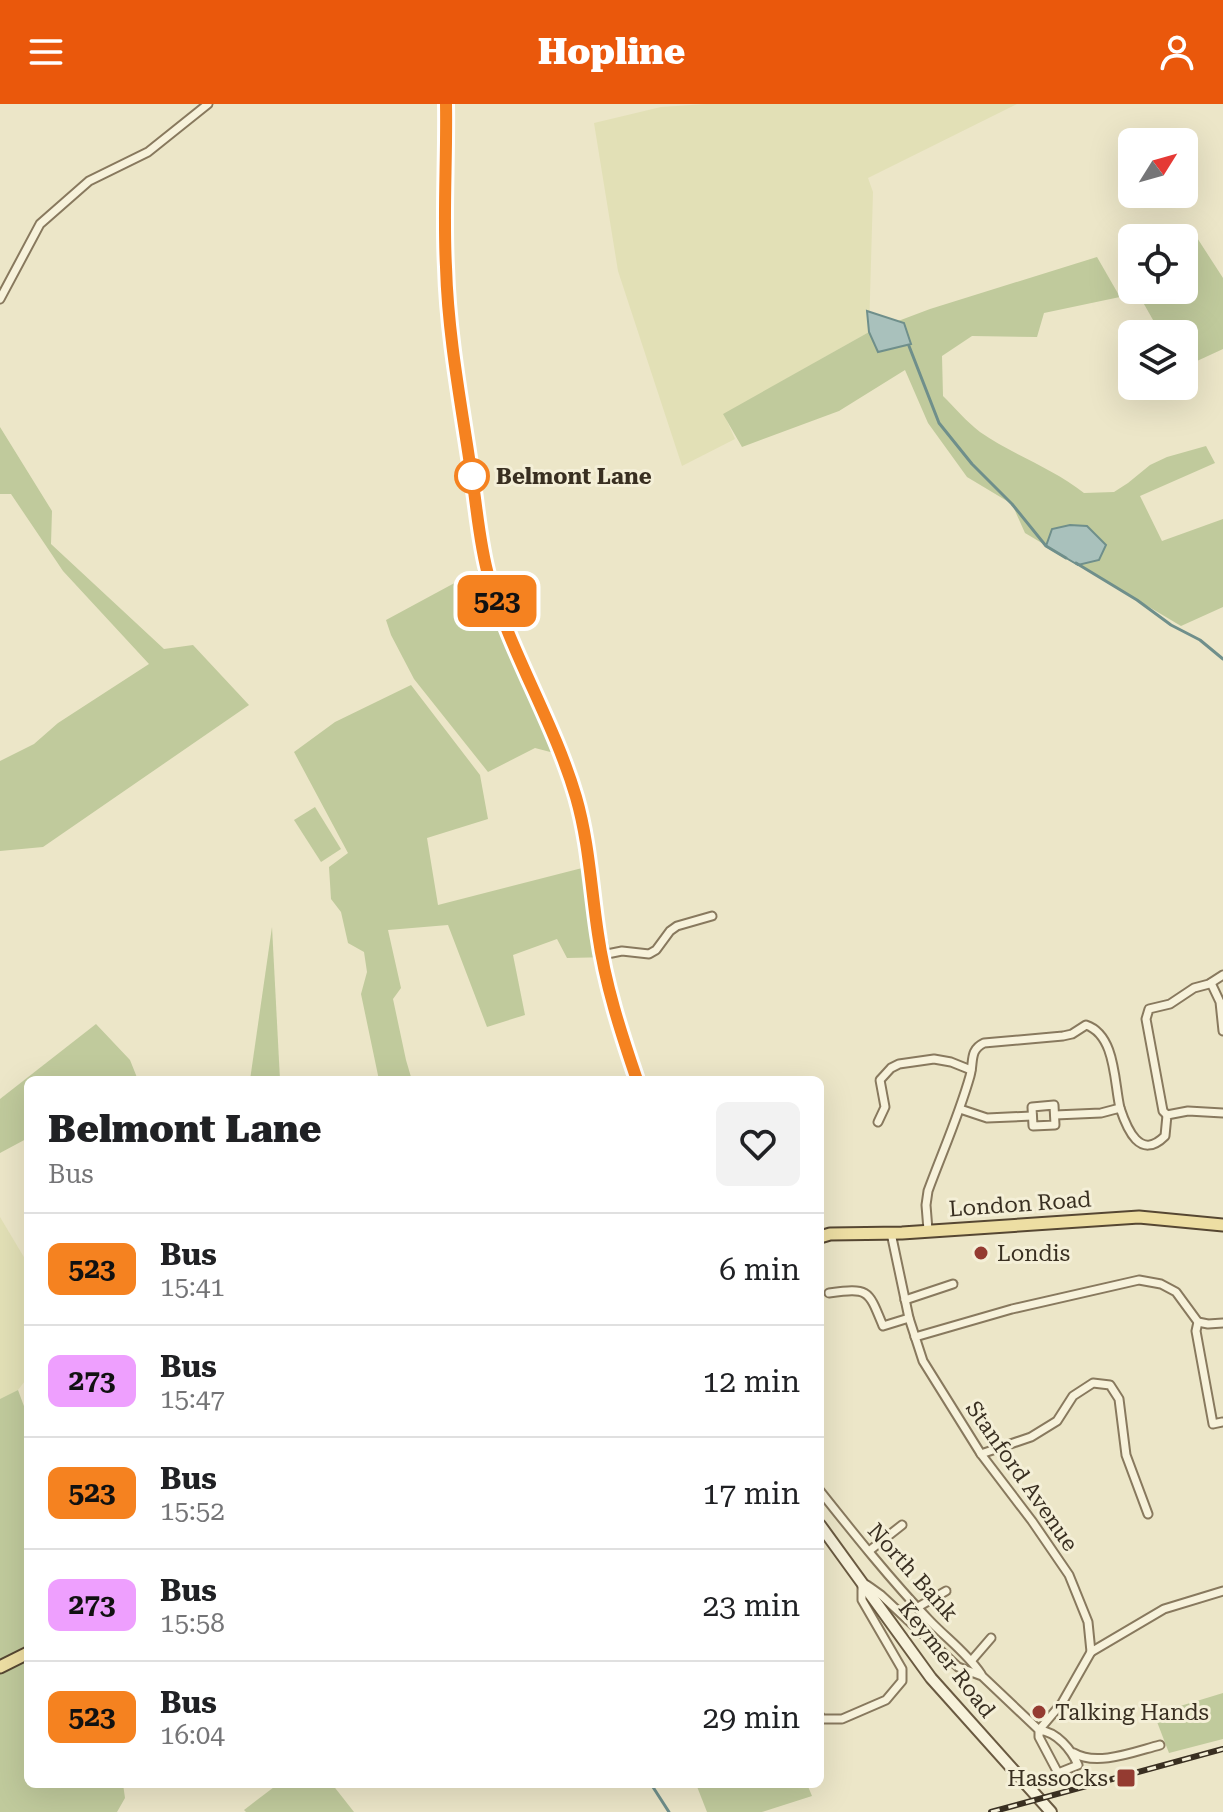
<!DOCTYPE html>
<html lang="en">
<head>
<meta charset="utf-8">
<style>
  body { margin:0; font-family:"Roboto Serif",serif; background:#f2f2f2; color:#202124; height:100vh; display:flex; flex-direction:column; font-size:30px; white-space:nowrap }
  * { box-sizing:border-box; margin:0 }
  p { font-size:26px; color:#757577 }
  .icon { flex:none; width:44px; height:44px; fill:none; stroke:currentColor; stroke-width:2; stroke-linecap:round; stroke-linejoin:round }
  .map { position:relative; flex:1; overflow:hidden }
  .details { position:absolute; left:24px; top:972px; width:800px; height:712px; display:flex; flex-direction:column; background:#fff; border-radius:12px; box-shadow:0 8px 32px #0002 }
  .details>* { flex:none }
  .badge { padding:0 16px; border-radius:12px; font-size:28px; line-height:52px }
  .needle { width:52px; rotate:53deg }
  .controls { position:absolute; left:1118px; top:24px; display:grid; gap:16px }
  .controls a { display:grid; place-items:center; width:80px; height:80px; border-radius:12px; background:#fff; box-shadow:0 8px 32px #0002; font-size:40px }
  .map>.badge { position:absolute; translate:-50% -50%; box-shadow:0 0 0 4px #fff }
  .round { display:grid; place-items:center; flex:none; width:84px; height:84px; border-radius:12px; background:#f2f2f2 }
  .summary { display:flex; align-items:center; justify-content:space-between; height:136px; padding:0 24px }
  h1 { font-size:38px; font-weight:800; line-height:60px }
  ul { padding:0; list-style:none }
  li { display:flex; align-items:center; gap:24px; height:112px; padding:0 24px; border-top:2px solid #e0e0e0 }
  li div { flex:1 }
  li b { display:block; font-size:30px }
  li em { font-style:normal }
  li .badge { min-width:88px; font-weight:700; text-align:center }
  header { display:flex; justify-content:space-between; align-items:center; height:104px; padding:0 24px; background:#ea580c; color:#fff; font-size:36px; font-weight:800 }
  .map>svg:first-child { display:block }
  .farmland { fill:#e2e0b6 }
  .green { fill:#c0ca9c }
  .water { fill:#a9c1bc; stroke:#6f8f8b; stroke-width:2 }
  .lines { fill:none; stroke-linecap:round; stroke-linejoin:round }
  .stream { stroke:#6f8f8b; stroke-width:3 }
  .street-casing { stroke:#88795e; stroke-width:11 }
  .secondary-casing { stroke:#6a5a41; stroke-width:14 }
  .primary-casing { stroke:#564732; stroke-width:15 }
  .street { stroke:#f7f2db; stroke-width:7 }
  .secondary { stroke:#f7f2db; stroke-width:10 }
  .primary { stroke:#eddea3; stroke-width:11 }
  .rail-casing { stroke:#392f21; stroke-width:6 }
  .rail { stroke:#f4efd7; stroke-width:3; stroke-dasharray:9; stroke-linecap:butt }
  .line-casing { stroke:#fff; stroke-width:18 }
  .line { stroke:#f58220; stroke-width:12 }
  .stop-dot { fill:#fff; stroke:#f58220; stroke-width:4 }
  .poi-dot { fill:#943b31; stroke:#f4efd7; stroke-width:3 }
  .labels { text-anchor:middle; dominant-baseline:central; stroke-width:6; stroke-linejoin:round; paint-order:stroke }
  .stop-label { font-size:22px; font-weight:bold; fill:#392f21; stroke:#f4efd7; text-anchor:start }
  .street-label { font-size:22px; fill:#392f21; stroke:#f4efd7 }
  .poi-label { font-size:22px; fill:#392f21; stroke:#f4efd7; text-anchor:start }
</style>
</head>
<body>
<header><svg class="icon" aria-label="menu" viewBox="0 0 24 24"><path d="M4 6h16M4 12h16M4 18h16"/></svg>Hopline<svg class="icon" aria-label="person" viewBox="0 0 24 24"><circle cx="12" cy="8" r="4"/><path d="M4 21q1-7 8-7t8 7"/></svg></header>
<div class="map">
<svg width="1223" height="1708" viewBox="0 0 1223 1708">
  <rect width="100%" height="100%" fill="#ece6c8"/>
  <g class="farmland">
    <path d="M 706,0 L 1017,0 L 868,74 L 873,88 L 869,228 L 724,310 L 735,335 L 682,362 L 618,167 L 594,19 L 661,3 Z"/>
    <path d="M 0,1113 L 28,1160 L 28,1273 L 18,1286 L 0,1296 Z"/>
  </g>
  <g class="green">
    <path d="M 1192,126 L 1223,174 L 1223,245 L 1184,263 L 1184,230 L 1161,230 L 1136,186 L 1184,186 L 1184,134 L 1179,134 Z"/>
    <path d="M 1097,153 L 1120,193 L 1044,209 L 1037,233 L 972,232 L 942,252 L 943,292 C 955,304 967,318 980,328 C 1013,351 1053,364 1084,389 L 1114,388 L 1128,379 L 1150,361 L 1167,353 L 1206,342 L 1215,359 L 1140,392 L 1162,437 L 1223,415 L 1223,503 L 1181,522 L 1025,429 L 1012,400 L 967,373 L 928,319 L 905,266 L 839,307 L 742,343 L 723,310 L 869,228 L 930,205 Z"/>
    <path d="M 0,323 L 52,407 L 51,440 L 164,545 L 193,541 L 249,601 L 43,743 L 0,747 L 0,657 L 34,640 L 58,619 L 149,560 L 63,467 L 11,390 L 0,390 Z"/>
    <path d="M 486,462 L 499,503 L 494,506 L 512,557 L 535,596 L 558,650 L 535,644 L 488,668 L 414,575 L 391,531 L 386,516 Z"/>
    <path d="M 411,581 L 480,671 L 488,715 L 427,734 L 438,801 L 590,762 L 612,853 L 567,854 L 557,835 L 513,851 L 525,911 L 487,923 L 448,821 L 388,826 L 401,884 L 393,895 L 406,956 L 411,973 L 410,976 L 379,976 L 361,890 L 367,868 L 364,848 L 348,839 L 341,808 L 331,795 L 329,763 L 348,749 L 294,648 L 335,618 Z"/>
    <path d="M 315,703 L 341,745 L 321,758 L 294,716 Z"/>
    <path d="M 272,823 L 280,976 L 250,976 Z"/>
    <path d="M 96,920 L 130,956 L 138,976 L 28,976 L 28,1034 L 0,1049 L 0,995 Z"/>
    <path d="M 18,1286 L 28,1313 L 28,1680 L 123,1680 L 125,1694 L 117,1708 L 0,1708 L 0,1295 Z"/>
    <path d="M 1223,1589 L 1223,1635 L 1169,1649 L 1154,1610 Z"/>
    <path d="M 278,1680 L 332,1680 L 354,1708 L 246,1708 L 244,1706 Z"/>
    <path d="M 696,1680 L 807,1680 L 812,1692 L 762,1708 L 707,1708 Z"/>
  </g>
  <g class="water">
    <path d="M 867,207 L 904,219 L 911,240 L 878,248 L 869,228 Z"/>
    <path d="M 1070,421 L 1087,422 L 1106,441 L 1099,456 L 1078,461 L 1046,442 L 1052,425 Z"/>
  </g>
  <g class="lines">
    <g class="stream">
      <path d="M 909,242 L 939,319 L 972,360 L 1012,400 L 1046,442 L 1066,454"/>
      <path d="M 1076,459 L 1137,496 L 1171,521 L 1200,536 L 1223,555"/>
      <path d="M 651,1680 L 669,1708"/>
    </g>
    <defs>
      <g id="street">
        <path d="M 0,195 L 40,120 L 89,77 L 148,48 L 208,0"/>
        <path d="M 602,851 L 622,847 L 649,850 L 656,846 L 670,827 L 677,822 L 712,812"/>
        <path d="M 1211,879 L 1220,898 L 1223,927"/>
        <path d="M 1054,1001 L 1055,1021 L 1033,1022 L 1032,1003 Z"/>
        <path d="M 960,1005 L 987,1014 L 1032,1012"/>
        <path d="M 1055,1011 L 1101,1009 L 1120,1004 C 1127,1025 1140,1057 1165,1032 L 1167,1011 L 1188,1007 L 1223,1009"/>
        <path d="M 1167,1011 L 1163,1007 L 1146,915 L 1149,905 L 1170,900 L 1194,884 L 1209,880 L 1223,871"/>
        <path d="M 878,1018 L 885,1003 L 880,976 L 891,964 L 899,960 L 934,955 L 951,958 L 971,966"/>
        <path d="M 928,1126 L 926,1101 L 928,1087 C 942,1049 959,1011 970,972 C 974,958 969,946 984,939 L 1063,932 L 1072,930 L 1086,921 C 1116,931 1114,979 1120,1004"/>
        <path d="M 891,1129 L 909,1214 L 923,1257 L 981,1350 L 1032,1417 L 1069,1471 L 1088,1518 L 1091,1548 L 1062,1599 L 1039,1626"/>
        <path d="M 829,1189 C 869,1184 868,1185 883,1222 L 909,1214"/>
        <path d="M 905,1196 L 953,1180"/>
        <path d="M 1198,1218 L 1196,1227 L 1213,1320 L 1222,1318"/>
        <path d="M 915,1233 L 1012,1205 L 1139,1176 L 1161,1180 L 1176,1188 L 1198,1218 L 1208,1220 L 1223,1219"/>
        <path d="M 981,1350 L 1031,1333 L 1057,1317 L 1073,1292 L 1093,1279 L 1110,1281 L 1119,1295 L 1126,1351 L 1148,1410"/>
        <path d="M 820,1387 C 855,1431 890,1475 929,1516 C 946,1534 967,1549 981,1570"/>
        <path d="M 869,1447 L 902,1421"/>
        <path d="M 867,1481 L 881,1491 L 958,1563 L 982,1572 L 1039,1626 C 1057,1628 1071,1645 1078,1661 L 1058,1669 L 1039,1633 L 1039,1626"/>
        <path d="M 918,1503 L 946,1487"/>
        <path d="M 1091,1548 L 1164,1505 L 1223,1487"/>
        <path d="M 972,1556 L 991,1534"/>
        <path d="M 820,1612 L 822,1615 L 842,1615 L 886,1596 L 902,1577 L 902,1565 L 862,1496 L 862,1479"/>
        <path d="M 1074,1649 C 1097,1663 1136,1647 1160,1641"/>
      </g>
      <g id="secondary">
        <path d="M 446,0 C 447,54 443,109 445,163 C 448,232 461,299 471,367 C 477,402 479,440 489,474 C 512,550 554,618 576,693 C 589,738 591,784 598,830 C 606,880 621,929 637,976"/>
        <path d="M 820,1421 L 931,1574 L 1051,1708"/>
      </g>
      <g id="primary">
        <path d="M 820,1133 L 830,1130 L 902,1129 L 1139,1113 L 1223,1121"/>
        <path d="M 0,1563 L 28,1549"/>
      </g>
    </defs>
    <use href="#street" class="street-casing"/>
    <use href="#secondary" class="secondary-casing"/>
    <use href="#primary" class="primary-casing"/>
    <use href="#street" class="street"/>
    <use href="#secondary" class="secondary"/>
    <use href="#primary" class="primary"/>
    <defs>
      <path id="rail" d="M 991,1708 L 1223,1645"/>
    </defs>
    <use href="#rail" class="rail-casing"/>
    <use href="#rail" class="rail"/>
  </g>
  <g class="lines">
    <defs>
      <path id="line" d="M 446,0 C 447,54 443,109 446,163 C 448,232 461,299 471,367 C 477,402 479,440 489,474 C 511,550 554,618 576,693 C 589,738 591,784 598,830 C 605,880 621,929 637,976"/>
    </defs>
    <use href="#line" class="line-casing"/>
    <use href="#line" class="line"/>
  </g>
  <circle class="stop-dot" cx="472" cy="372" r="16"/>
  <g class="poi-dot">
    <circle cx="981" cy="1149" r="8"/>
    <circle cx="1039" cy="1608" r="8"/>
    <rect x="1116" y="1664" width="20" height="20" rx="4"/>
  </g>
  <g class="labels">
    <g class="stop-label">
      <text x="496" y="372">Belmont Lane</text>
    </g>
    <g class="street-label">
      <text transform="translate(1020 1100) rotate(-4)">London Road</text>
      <text transform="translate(1022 1372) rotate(55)">Stanford Avenue</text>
      <text transform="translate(913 1468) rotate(48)">North Bank</text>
      <text transform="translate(947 1555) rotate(52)">Keymer Road</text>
    </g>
    <g class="poi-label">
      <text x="997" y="1149">Londis</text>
      <text x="1055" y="1608">Talking Hands</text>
      <text x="1108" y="1674" text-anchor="end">Hassocks</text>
    </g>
  </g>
</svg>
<div class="controls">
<a><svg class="needle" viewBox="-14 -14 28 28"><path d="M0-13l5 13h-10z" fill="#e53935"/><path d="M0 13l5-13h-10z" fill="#757577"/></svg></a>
<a><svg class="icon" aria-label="locate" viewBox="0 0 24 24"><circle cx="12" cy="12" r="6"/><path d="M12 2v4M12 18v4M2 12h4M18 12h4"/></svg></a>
<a><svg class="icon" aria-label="layers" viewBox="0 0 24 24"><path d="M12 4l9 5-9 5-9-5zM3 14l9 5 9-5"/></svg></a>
</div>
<b class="badge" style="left:497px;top:497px;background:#f58220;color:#111">523</b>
<section class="details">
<div class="summary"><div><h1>Belmont Lane</h1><p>Bus</p></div><a class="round"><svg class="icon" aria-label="heart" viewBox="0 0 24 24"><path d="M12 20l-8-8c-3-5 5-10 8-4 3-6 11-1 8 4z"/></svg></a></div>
<ul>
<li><span class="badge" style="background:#f58220;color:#111">523</span><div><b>Bus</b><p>15:41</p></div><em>6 min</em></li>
<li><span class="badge" style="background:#ee9ffe;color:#111">273</span><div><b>Bus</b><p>15:47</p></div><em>12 min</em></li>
<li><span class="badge" style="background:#f58220;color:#111">523</span><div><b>Bus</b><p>15:52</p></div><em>17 min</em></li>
<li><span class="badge" style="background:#ee9ffe;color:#111">273</span><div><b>Bus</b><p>15:58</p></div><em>23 min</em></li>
<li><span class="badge" style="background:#f58220;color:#111">523</span><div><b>Bus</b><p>16:04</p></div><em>29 min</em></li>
</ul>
</section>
</div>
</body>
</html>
